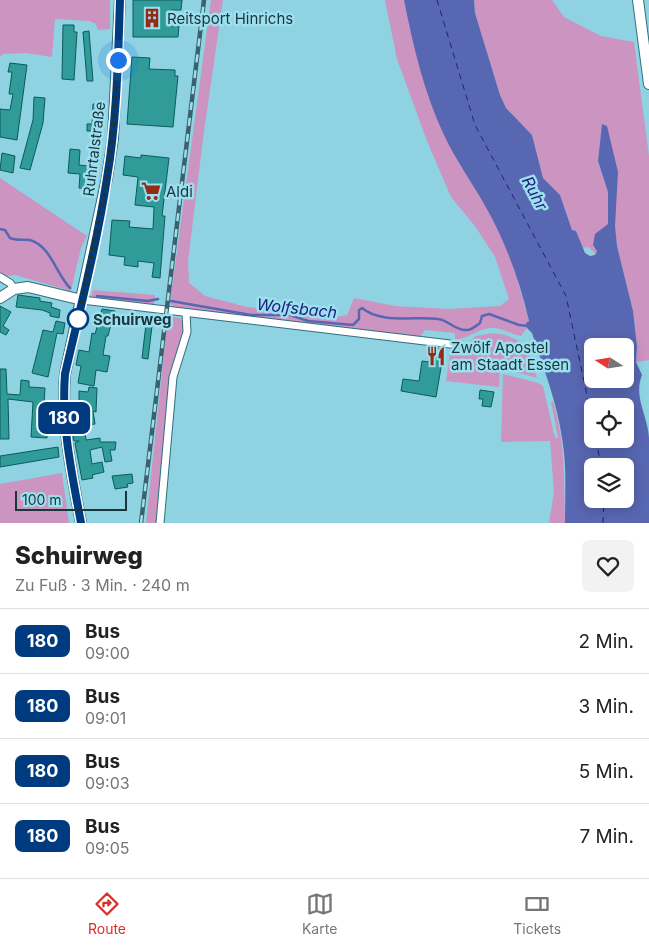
<!DOCTYPE html>
<html lang="de">
<head>
<meta charset="utf-8">
<style>
  body { margin:0; font-family:Inter,sans-serif; background:#f2f2f2; color:#222; height:100vh; display:flex; flex-direction:column; font-size:19px; white-space:nowrap }
  * { box-sizing:border-box; margin:0 }
  p { font-size:16px; color:#767676 }
  .icon { flex:none; width:28px; height:28px; fill:none; stroke:currentColor; stroke-width:2; stroke-linecap:round; stroke-linejoin:round }
  .map { position:relative; height:523px; overflow:hidden }
  .panel { display:flex; flex-direction:column; background:#fff; flex:1 }
  .panel>* { flex:none }
  .badge { padding:0 10px; border-radius:8px; font-size:18px; line-height:32px }
  .needle { width:32px; rotate:282deg }
  .tools { position:absolute; left:584px; top:338px; display:grid; gap:10px }
  .tools a { display:grid; place-items:center; width:50px; height:50px; border-radius:8px; background:#fff; box-shadow:0 2px 12px #0003; font-size:25px }
  .scale { position:absolute; left:15px; bottom:12px; width:112px; box-sizing:border-box; padding-left:5px; border:2px solid #1a363c; border-top:0; font-size:14px; line-height:18px; white-space:nowrap; color:#1a363c; -webkit-text-stroke:4px #9cdfef; paint-order:stroke }
  .you { position:absolute; width:25px; height:25px; margin:-12px; border:4px solid #fff; border-radius:50%; background:#1a73e8; box-shadow:0 0 0 8px #1a73e833 }
  .map>.badge { position:absolute; translate:-50% -50%; box-shadow:0 0 0 2px #fff }
  .round { display:grid; place-items:center; flex:none; width:52px; height:52px; border-radius:8px; background:#f2f2f2 }
  .summary { display:flex; align-items:center; justify-content:space-between; height:85px; padding:0 15px }
  h1 { font-size:24px; font-weight:800; line-height:38px }
  ul { padding:0; list-style:none }
  li { display:flex; align-items:center; gap:15px; height:65px; padding:0 15px; border-top:1px solid #e0e0e0 }
  li div { flex:1 }
  li b { display:block; font-size:19px }
  li em { font-style:normal }
  li .badge { min-width:55px; font-weight:700; text-align:center }
  .menu { display:flex; justify-content:space-around; align-items:center; height:70px; border-top:1px solid #e0e0e0; background:#fff; font-size:14px; color:#767676 }
  .menu a { display:grid; justify-items:center; gap:2px }
  .menu .active { color:#d93025 }
  .map>svg:first-child { display:block }
  .green { fill:#cc94c1 }
  .water { fill:#5867b1; fill-rule:evenodd }
  .lines { fill:none; stroke-linecap:round; stroke-linejoin:round }
  .stream { stroke:#5867b1; stroke-width:2.5 }
  .ferry { stroke:#20217b; stroke-width:1; stroke-dasharray:6 5; stroke-linecap:butt }
  .building { fill:#319b99; stroke:#095c5b }
  .street-casing { stroke:#2d717f; stroke-width:9 }
  .secondary-casing { stroke:#2d717f; stroke-width:12 }
  .street { stroke:#fff; stroke-width:7 }
  .secondary { stroke:#fff; stroke-width:10 }
  .rail-casing { stroke:#3b616a; stroke-width:4.5 }
  .rail { stroke:#9cdfef; stroke-width:2.5; stroke-dasharray:8; stroke-linecap:butt }
  .line-casing { stroke:#fff; stroke-width:11 }
  .line { stroke:#003b80; stroke-width:8 }
  .walk { stroke:#1a363c; stroke-width:5; stroke-dasharray:0 9 }
  .stop-dot { fill:#fff; stroke:#003b80; stroke-width:2.5 }
  .labels { text-anchor:middle; dominant-baseline:central; stroke-width:5; stroke-linejoin:round; paint-order:stroke }
  .poi-label { font-size:15px; fill:#1a363c; stroke:#9cdfef; text-anchor:start }
  .street-label { font-size:15px; fill:#1a363c; stroke:#9cdfef }
  .stop-label { font-size:15px; font-weight:bold; fill:#1a363c; stroke:#9cdfef; text-anchor:start }
  .water-label { font-size:16px; font-style:italic; fill:#20217b; stroke:#9cdfef }
</style>
</head>
<body>
<div class="map">
<svg width="649" height="523" viewBox="0 0 649 523">
  <rect width="100%" height="100%" fill="#8fd2e2"/>
  <g class="green">
    <path d="M 0,0 L 110,0 L 110,29 L 98,30 L 96,24 L 90,21 L 55,19 L 52,57 L 26,53 L 3,54 L 0,57 Z"/>
    <path d="M 211,0 L 223,0 L 204,131 L 188,261 L 189,283 L 205,296 L 247,307 L 264,309 L 284,308 L 329,318 L 347,315 L 354,298 L 395,306 L 448,309 L 500,306 L 509,299 L 495,257 L 475,226 L 451,197 L 427,141 L 397,59 L 385,0 L 404,0 L 410,28 L 488,210 L 510,254 L 529,321 L 526,323 L 527,328 L 521,336 C 511,335 503,327 490,328 C 477,329 468,339 455,340 L 455,333 L 425,330 L 419,339 L 175,309 L 170,303 Z"/>
    <path d="M 474,0 L 552,0 L 564,17 L 601,36 L 634,42 L 649,156 L 649,360 L 636,362 L 637,346 L 633,311 L 617,246 L 602,125 L 598,161 L 608,192 L 608,224 L 595,255 L 594,252 L 588,247 L 583,248 L 576,231 L 572,230 L 560,195 L 543,178 L 532,135 L 506,108 L 500,95 L 475,13 Z"/>
    <path d="M 0,178 L 87,236 L 81,248 L 71,291 L 15,275 L 7,276 L 0,274 Z"/>
    <path d="M 93,290 L 155,295 L 154,306 L 91,298 Z"/>
    <path d="M 168,316 L 180,318 L 184,325 L 183,334 L 178,346 L 169,385 L 156,523 L 146,523 Z"/>
    <path d="M 493,333 L 506,335 L 525,344 L 537,378 L 500,367 L 499,387 L 446,381 L 451,348 L 464,347 L 476,336 Z"/>
    <path d="M 503,374 L 538,383 L 543,386 L 555,438 L 558,438 L 551,402 L 553,401 C 566,445 564,478 565,523 L 549,523 L 554,492 L 550,441 L 501,442 Z"/>
    <path d="M 62,473 L 69,523 L 0,523 L 0,484 Z"/>
  </g>
  <path class="water" d="M 404,0 L 474,0 L 475,13 L 500,95 L 506,108 L 532,135 L 543,178 L 560,195 L 572,230 L 576,231 L 585,253 L 590,256 L 595,255 L 597,251 L 593,245 L 595,234 L 608,224 L 608,192 L 598,161 L 602,124 L 607,126 L 618,172 L 615,226 L 617,246 L 633,311 L 637,346 L 636,362 L 642,375 C 633,397 648,416 649,438 C 649,466 649,495 649,523 L 565,523 C 565,494 567,466 562,438 C 557,402 543,367 532,333 L 527,328 L 526,323 L 529,321 C 520,282 507,246 488,211 C 474,185 456,161 444,135 C 424,93 413,45 404,0 ZM 592,346 L 625,346 L 625,379 L 592,379 ZM 592,406 L 625,406 L 625,439 L 592,439 ZM 592,466 L 625,466 L 625,499 L 592,499 Z"/>
  <g class="lines">
    <g class="stream">
      <path d="M 0,229 L 5,230 L 10,238 C 17,241 23,239 30,240 C 51,246 56,274 70,288"/>
      <path d="M 97,296 L 148,301 L 158,299"/>
      <path d="M 171,301 L 251,315 L 290,315 L 308,321 L 353,325 L 359,319 L 359,310 L 362,308 C 381,324 415,316 438,319 C 449,320 455,331 467,330 C 471,330 476,326 480,323 L 482,316 L 489,314 L 519,325 L 529,326"/>
    </g>
    <g class="ferry">
      <path d="M 437,0 L 475,125 L 566,296 L 592,419"/>
      <path d="M 596,439 L 601,466"/>
      <path d="M 603,523 L 604,499"/>
    </g>
  </g>
  <g class="building">
    <path d="M 133,0 L 182,0 L 181,10 L 171,10 L 171,26 L 179,26 L 178,37 L 133,37 Z"/>
    <path d="M 63,25 L 74,25 L 74,32 L 77,32 L 74,80 L 62,79 Z"/>
    <path d="M 89,31 L 93,81 L 87,81 L 83,32 Z"/>
    <path d="M 132,57 L 150,58 L 149,69 L 175,70 L 175,76 L 178,76 L 173,127 L 127,124 Z"/>
    <path d="M 10,63 L 27,65 L 17,140 L 0,137 L 0,109 L 10,110 L 13,94 L 9,94 L 12,72 L 8,72 Z"/>
    <path d="M 34,97 L 45,98 L 43,123 L 30,170 L 20,168 L 33,120 Z"/>
    <path d="M 93,104 L 105,105 L 103,128 L 100,127 L 100,131 L 87,131 L 87,124 L 92,124 Z"/>
    <path d="M 70,149 L 80,150 L 79,165 L 88,166 L 88,169 L 93,169 L 93,189 L 79,188 L 80,174 L 68,173 Z"/>
    <path d="M 2,153 L 15,156 L 13,173 L 0,170 Z"/>
    <path d="M 141,155 L 169,158 L 162,216 L 165,216 L 160,278 L 152,277 L 154,263 L 138,261 L 138,267 L 124,265 L 125,257 L 109,255 L 112,220 L 130,221 L 129,227 L 153,229 L 154,207 L 135,205 L 138,177 L 123,175 L 125,156 L 141,158 Z"/>
    <path d="M 18,295 L 40,298 L 40,301 L 52,303 L 51,307 L 60,310 L 59,318 L 50,316 L 50,313 L 42,310 L 16,307 Z"/>
    <path d="M 0,306 L 11,312 L 3,326 L 9,330 L 6,335 L 0,332 Z"/>
    <path d="M 102,309 L 115,311 L 113,324 L 111,324 L 108,336 L 106,336 L 103,355 L 110,356 L 107,372 L 96,370 L 94,386 L 78,383 L 81,366 L 76,365 L 79,350 L 89,352 L 92,333 L 95,334 Z"/>
    <path d="M 56,321 L 65,323 L 63,334 L 57,333 L 48,377 L 32,373 L 43,330 L 53,332 Z"/>
    <path d="M 146,324 L 152,326 L 148,359 L 142,358 Z"/>
    <path d="M 432,348 L 444,350 L 436,397 L 401,391 L 403,379 L 419,381 L 422,361 L 429,362 Z"/>
    <path d="M 0,369 L 6,369 L 7,394 L 20,395 L 21,380 L 29,381 L 29,387 L 45,388 L 44,403 L 48,404 L 47,438 L 31,437 L 33,402 L 8,399 L 9,439 L 0,439 Z"/>
    <path d="M 89,387 L 97,388 L 96,412 L 93,411 L 95,424 L 80,426 L 77,410 L 79,411 L 79,391 L 88,392 Z"/>
    <path d="M 480,390 L 494,392 L 491,407 L 482,406 L 483,399 L 479,399 Z"/>
    <path d="M 85,432 L 86,440 L 100,438 L 100,442 L 116,442 L 115,450 L 110,450 L 112,461 L 105,462 L 102,447 L 90,450 L 92,464 L 102,462 L 104,472 L 92,475 L 93,478 L 82,480 L 75,443 L 79,441 L 74,441 L 73,434 Z"/>
    <path d="M 58,447 L 59,457 L 0,467 L 0,456 Z"/>
    <path d="M 132,474 L 133,483 L 127,484 L 128,487 L 115,489 L 112,476 Z"/>
  </g>
  <g class="lines">
    <defs>
      <g id="street">
        <path d="M 0,277 L 10,283 L 14,289"/>
        <path d="M 82,300 L 450,344"/>
        <path d="M 160,523 L 173,377 L 187,332 L 186,313"/>
      </g>
      <g id="secondary">
        <path d="M 638,0 L 649,84"/>
        <path d="M 0,298 L 14,289 L 28,287 L 82,300"/>
        <path d="M 81,523 C 72,474 61,425 65,374 L 107,178 L 113,138 L 120,0"/>
      </g>
    </defs>
    <use href="#street" class="street-casing"/>
    <use href="#secondary" class="secondary-casing"/>
    <use href="#street" class="street"/>
    <use href="#secondary" class="secondary"/>
    <defs>
      <path id="rail" d="M 141,523 L 204,0"/>
    </defs>
    <use href="#rail" class="rail-casing"/>
    <use href="#rail" class="rail"/>
  </g>
  <g class="lines">
    <defs>
      <path id="line" d="M 81,523 C 72,474 61,425 65,374 C 80,309 97,244 107,178 C 117,119 118,59 120,0"/>
    </defs>
    <use href="#line" class="line-casing"/>
    <use href="#line" class="line"/>
    <path class="walk" d="M 78,319 L 107,178 L 112,138 L 118,60"/>
  </g>
  <defs>
    <symbol id="building-bare" viewBox="-9 -9 18 18"><path d="M-4-6H4V6H1V3H-1V6H-4ZM-2.5-4.3h1.7v1.8h-1.7ZM.8-4.3h1.7v1.8H.8ZM-2.5-1h1.7V.8h-1.7ZM.8-1h1.7V.8H.8Z" fill="#942c15" stroke="#9cdfef" stroke-width="2.5" paint-order="stroke"/></symbol>
    <symbol id="supermarket-bare" viewBox="-9 -9 18 18"><path d="M-6-5.5h2.5l.6 2H6L4.5 2H-2.5L-4.4-4H-6ZM-1.5 3.2a1.3 1.3 0 1 0 .1 0ZM3 3.2a1.3 1.3 0 1 0 .1 0Z" fill="#942c15" stroke="#9cdfef" stroke-width="2.5" paint-order="stroke"/></symbol>
    <symbol id="restaurant-bare" viewBox="-9 -9 18 18"><path d="M-5-6h1v4h1v-4h1v4h1v-4h1v5L-1.5 .5V6h-2V.5L-5-1ZM5-6V6H3V1.5H1.5Q1.5-4 5-6Z" fill="#942c15" stroke="#9cdfef" stroke-width="2.5" paint-order="stroke"/></symbol>
  </defs>
  <g fill-rule="evenodd">
    <use href="#building-bare" x="138" y="4" width="28" height="28"/>
    <use href="#supermarket-bare" x="137" y="177" width="28" height="28"/>
    <use href="#restaurant-bare" x="422" y="342" width="28" height="28"/>
  </g>
  <circle class="stop-dot" cx="78" cy="319" r="10"/>
  <g class="labels">
    <g class="poi-label">
      <text x="167" y="18">Reitsport Hinrichs</text>
      <text x="166" y="191">Aldi</text>
      <text x="451" y="347">Zwölf Apostel<tspan x="451" dy="17">am Staadt Essen</tspan></text>
    </g>
    <g class="street-label">
      <text transform="translate(94 149) rotate(-83)">Ruhrtalstraße</text>
    </g>
    <g class="stop-label">
      <text x="93" y="319">Schuirweg</text>
    </g>
    <g class="water-label">
      <text transform="translate(535 193) rotate(62)">Ruhr</text>
      <text transform="translate(297 308) rotate(6)">Wolfsbach</text>
    </g>
  </g>
</svg>
<div class="tools">
<a><svg class="needle" viewBox="-14 -14 28 28"><path d="M0-13l5 13h-10z" fill="#e53935"/><path d="M0 13l5-13h-10z" fill="#767676"/></svg></a>
<a><svg class="icon" aria-label="locate" viewBox="0 0 24 24"><circle cx="12" cy="12" r="6"/><path d="M12 2v4M12 18v4M2 12h4M18 12h4"/></svg></a>
<a><svg class="icon" aria-label="layers" viewBox="0 0 24 24"><path d="M12 4l9 5-9 5-9-5zM3 14l9 5 9-5"/></svg></a>
</div>
<div class="scale">100 m</div>
<div class="you" style="left:118px;top:60px"></div>
<b class="badge" style="left:64px;top:418px;background:#003b80;color:#fff">180</b>
</div>
<section class="panel">
<div class="summary"><div><h1>Schuirweg</h1><p>Zu Fuß · 3 Min. · 240 m</p></div><a class="round"><svg class="icon" aria-label="heart" viewBox="0 0 24 24"><path d="M12 20l-8-8c-3-5 5-10 8-4 3-6 11-1 8 4z"/></svg></a></div>
<ul>
<li><span class="badge" style="background:#003b80;color:#fff">180</span><div><b>Bus</b><p>09:00</p></div><em>2 Min.</em></li>
<li><span class="badge" style="background:#003b80;color:#fff">180</span><div><b>Bus</b><p>09:01</p></div><em>3 Min.</em></li>
<li><span class="badge" style="background:#003b80;color:#fff">180</span><div><b>Bus</b><p>09:03</p></div><em>5 Min.</em></li>
<li><span class="badge" style="background:#003b80;color:#fff">180</span><div><b>Bus</b><p>09:05</p></div><em>7 Min.</em></li>
</ul>
</section>
<nav class="menu">
<a class="active"><svg class="icon" aria-label="directions" viewBox="0 0 24 24"><path d="M12 3l9 9-9 9-9-9zM9 14v-3h6M13 9l2 2-2 2"/></svg>Route</a>
<a><svg class="icon" aria-label="map" viewBox="0 0 24 24"><path d="M3 6l6-2 6 2 6-2v14l-6 2-6-2-6 2zM9 4v14M15 6v14"/></svg>Karte</a>
<a><svg class="icon" aria-label="tickets" viewBox="0 0 24 24"><path d="M3 7h18v10H3zM15 7v10"/></svg>Tickets</a>
</nav>
</body>
</html>
